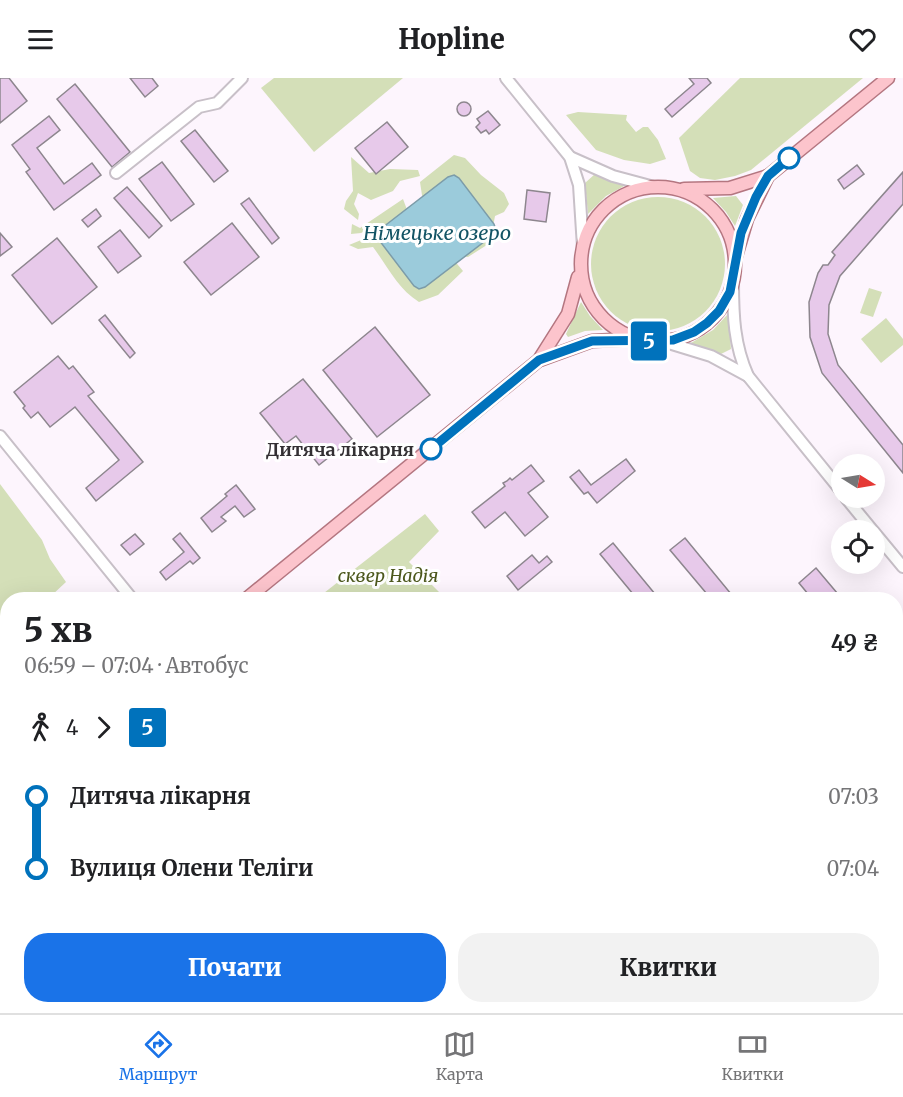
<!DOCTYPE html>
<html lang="uk">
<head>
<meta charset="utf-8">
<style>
  body { margin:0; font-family:Merriweather,serif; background:#f2f2f2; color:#202124; height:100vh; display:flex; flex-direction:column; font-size:22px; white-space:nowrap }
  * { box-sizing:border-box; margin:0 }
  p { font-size:20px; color:#757577 }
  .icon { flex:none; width:33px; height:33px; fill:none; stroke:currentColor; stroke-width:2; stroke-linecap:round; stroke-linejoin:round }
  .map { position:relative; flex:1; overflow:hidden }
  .side { position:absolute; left:0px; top:514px; width:903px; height:422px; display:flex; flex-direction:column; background:#fff; border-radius:24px 24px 0 0; box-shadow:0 6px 24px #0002 }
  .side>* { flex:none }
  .badge { padding:0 12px; border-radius:4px; font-size:21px; line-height:39px }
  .needle { width:39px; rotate:101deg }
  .tools { position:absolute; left:831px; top:376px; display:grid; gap:12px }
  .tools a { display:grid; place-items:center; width:54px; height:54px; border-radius:50%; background:#fff; box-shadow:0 6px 24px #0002; font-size:30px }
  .map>.badge { position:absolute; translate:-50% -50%; box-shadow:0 0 0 3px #fff }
  .legs { display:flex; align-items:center; gap:9px; height:66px; padding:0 24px; font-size:20px }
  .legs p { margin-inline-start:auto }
  .summary { display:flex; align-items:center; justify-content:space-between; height:102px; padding:0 24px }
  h1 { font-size:33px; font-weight:800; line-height:45px }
  .action { display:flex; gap:12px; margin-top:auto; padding:12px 24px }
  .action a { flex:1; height:69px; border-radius:24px; background:#1a73e8; color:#fff; font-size:24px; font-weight:800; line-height:69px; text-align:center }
  .action a+a { background:#f2f2f2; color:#202124 }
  ul { padding:0 24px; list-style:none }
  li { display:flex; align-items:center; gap:21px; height:72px; font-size:22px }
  li i { display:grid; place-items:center; width:9px; height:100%; margin:0 8px; background:currentColor }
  li i::after { content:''; width:15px; height:15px; margin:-8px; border:4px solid; border-radius:50%; background:#fff }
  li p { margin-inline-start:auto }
  li:first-child i { background:linear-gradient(#0000 50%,currentColor 0) }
  li:last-child i { background:linear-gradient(currentColor 50%,#0000 0) }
  header { display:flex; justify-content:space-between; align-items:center; height:78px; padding:0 24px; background:#fff; font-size:27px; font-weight:800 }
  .tab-bar { display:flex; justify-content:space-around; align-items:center; height:84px; border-top:2px solid #e0e0e0; background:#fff; font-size:16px; color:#757577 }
  .tab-bar a { display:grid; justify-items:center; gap:3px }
  .tab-bar .active { color:#1a73e8 }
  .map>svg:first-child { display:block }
  .green { fill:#d4dfb8 }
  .water { fill:#9bcbdb; stroke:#7c9ca9; stroke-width:1.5 }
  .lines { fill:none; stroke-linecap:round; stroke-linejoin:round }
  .stream { stroke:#7c9ca9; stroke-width:3 }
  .building { fill:#e7c9ea; stroke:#8d868e; stroke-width:1.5 }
  .minor-casing { stroke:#c8c0c8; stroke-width:14 }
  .major-casing { stroke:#b47680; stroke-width:15 }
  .minor { stroke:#fff; stroke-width:10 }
  .major { stroke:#fcc4cc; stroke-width:12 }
  .line-1-casing { stroke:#fff; stroke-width:14 }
  .line-1 { stroke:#0072bc; stroke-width:9 }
  .stop-1-dot { fill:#fff; stroke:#0072bc; stroke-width:3 }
  .labels { text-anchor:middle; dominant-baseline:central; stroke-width:6; stroke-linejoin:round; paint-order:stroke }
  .stop-label { font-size:18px; font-weight:bold; fill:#333033; stroke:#fff; text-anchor:end }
  .park-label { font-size:18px; font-style:italic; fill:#4c581c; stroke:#fff }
  .water-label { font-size:20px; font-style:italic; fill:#135465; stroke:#fff }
</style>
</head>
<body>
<header><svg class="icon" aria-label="menu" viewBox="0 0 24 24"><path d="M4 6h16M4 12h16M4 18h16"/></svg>Hopline<svg class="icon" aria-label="heart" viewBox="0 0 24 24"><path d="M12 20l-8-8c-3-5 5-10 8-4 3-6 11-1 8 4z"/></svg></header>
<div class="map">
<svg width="903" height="935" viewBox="0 0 903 935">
  <rect width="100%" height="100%" fill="#fdf5fd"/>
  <g class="green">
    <path d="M 274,0 L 403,0 L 314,74 L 261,10 Z"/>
    <path d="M 740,0 L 863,0 L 751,92 L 735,98 L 715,102 L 700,100 L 690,93 L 679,60 Z"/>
    <path d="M 578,34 L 627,37 L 626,42 L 636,54 L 643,49 L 648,49 L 658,62 L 666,81 L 650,86 L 624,82 L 596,72 L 566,37 Z"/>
    <path d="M 454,77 L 465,80 L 481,97 L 504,115 L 509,126 L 504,134 L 495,138 L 490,165 L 468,179 L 459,178 L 423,124 L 420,104 Z"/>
    <path d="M 351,79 L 369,95 L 390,91 L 418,92 L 420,98 L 400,103 L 393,113 L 371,122 L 358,115 L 354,126 L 359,136 L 358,142 L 344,131 L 346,123 L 353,113 Z"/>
    <path d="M 595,96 L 626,107 L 606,118 L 588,136 L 585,105 Z"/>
    <path d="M 736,118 L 743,127 L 735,148 L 726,134 L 713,120 Z"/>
    <circle cx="658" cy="186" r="67"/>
    <path d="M 403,121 L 409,137 L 392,146 L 377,148 L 361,155 L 351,156 L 352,146 L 360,150 Z"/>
    <path d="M 366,160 L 453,181 L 463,193 L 438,217 L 419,224 C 398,211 388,189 373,169 L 358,171 L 349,167 Z"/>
    <path d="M 869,210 L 882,214 L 873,239 L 860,235 Z"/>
    <path d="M 581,224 L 590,238 L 603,252 L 585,253 L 568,259 L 566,256 Z"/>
    <path d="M 728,236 L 731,271 L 721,276 L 691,265 L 713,252 Z"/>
    <path d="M 886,240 L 903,261 L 903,267 L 881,285 L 861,261 Z"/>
    <path d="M 0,406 L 42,462 L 50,481 L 66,504 L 51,518 L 54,522 L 8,522 L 7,653 L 0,659 Z"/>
    <path d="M 425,436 L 439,453 L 409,484 L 447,522 L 315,522 Z"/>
    <path d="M 903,645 L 903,935 L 514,935 L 521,928 L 896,928 L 896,651 Z"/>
    <path d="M 136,928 L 174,929 L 176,935 L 134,935 Z"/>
  </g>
  <path class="water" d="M 454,97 L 459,100 L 494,146 L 496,152 L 493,157 L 425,209 L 419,211 L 414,208 L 379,162 L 378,153 L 448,99 Z"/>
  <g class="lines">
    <path class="stream" d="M 0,562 L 8,562"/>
  </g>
  <g class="building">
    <path d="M 0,0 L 9,0 L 27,23 L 0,45 Z"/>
    <path d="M 130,0 L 152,0 L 158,8 L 145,19 Z"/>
    <path d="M 689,0 L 707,0 L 711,5 L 672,39 L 665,31 L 694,6 Z"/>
    <path d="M 75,6 L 130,74 L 112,89 L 57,21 Z"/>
    <circle cx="464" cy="31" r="7"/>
    <path d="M 488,33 L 500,47 L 489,56 L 486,52 L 481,55 L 476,49 L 480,45 L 477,41 Z"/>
    <path d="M 49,38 L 60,52 L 37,70 L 64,106 L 92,85 L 101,97 L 54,132 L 26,94 L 30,91 L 12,67 Z"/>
    <path d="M 387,44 L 408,69 L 376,96 L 355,70 Z"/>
    <path d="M 195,52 L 228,93 L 214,104 L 181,63 Z"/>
    <path d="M 162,84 L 194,126 L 171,143 L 139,101 Z"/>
    <path d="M 857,87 L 864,96 L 844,111 L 838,102 Z"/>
    <path d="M 903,94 L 903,126 L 840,198 L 829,227 L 828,256 L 838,287 L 903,367 L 903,395 L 822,295 L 810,259 L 809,224 L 818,195 L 823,187 L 828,187 L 835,177 L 832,174 Z"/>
    <path d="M 127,109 L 162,148 L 149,160 L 114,120 Z"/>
    <path d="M 527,112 L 550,115 L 546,144 L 524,141 Z"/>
    <path d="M 249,120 L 279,160 L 272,166 L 241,126 Z"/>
    <path d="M 96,131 L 101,138 L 88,149 L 82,142 Z"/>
    <path d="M 232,145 L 259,179 L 211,217 L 184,184 Z"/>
    <path d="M 120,152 L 141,178 L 118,195 L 98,169 Z"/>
    <path d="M 0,155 L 12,169 L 0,178 Z"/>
    <path d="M 57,160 L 97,209 L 52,246 L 12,197 Z"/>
    <path d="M 105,237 L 135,275 L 130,280 L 99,242 Z"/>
    <path d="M 375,249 L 430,317 L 377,359 L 323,292 Z"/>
    <path d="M 58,278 L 69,291 L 73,288 L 94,314 L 88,318 L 143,384 L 96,423 L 86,410 L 119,382 L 75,329 L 50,349 L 38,334 L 31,340 L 23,330 L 25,328 L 14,314 Z"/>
    <path d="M 303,301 L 352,361 L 319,387 L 296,358 L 285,366 L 260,335 Z"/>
    <path d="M 626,381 L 635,393 L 597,425 L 588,414 L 584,416 L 570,399 L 579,392 L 591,407 Z"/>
    <path d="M 531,387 L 544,403 L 528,415 L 548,439 L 525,458 L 505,434 L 485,450 L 472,434 L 505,408 L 503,405 L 507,403 L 510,400 L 512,402 Z"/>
    <path d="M 236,407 L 255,431 L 244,439 L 235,428 L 221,439 L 226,443 L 212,454 L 201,440 L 227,418 L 225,416 Z"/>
    <path d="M 180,455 L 200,480 L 193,486 L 190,483 L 166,502 L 160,494 L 184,474 L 173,461 Z"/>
    <path d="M 135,456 L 144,466 L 130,477 L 121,467 Z"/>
    <path d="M 685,460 L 736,522 L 712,522 L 670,472 Z"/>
    <path d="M 613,465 L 660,522 L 638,522 L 600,476 Z"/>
    <path d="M 532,477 L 539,485 L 547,478 L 552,484 L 518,512 L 507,498 Z"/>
    <path d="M 816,490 L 843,522 L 813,522 L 799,505 Z"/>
    <path d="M 903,613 L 903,632 L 896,639 L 896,619 Z"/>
    <path d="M 8,792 L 8,811 L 0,817 L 0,798 Z"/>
  </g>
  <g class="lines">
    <defs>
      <g id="minor">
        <path d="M 506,0 L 570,79 L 579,107 L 583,169"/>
        <path d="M 570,79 L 613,98 L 654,109"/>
        <path d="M 116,95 L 199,29 L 217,25 L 242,0"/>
        <path d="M 733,204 C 733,237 734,267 748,298 L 842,414"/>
        <path d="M 662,263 L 711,278 L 748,298"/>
        <path d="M 0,358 L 133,522"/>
        <path d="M 846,420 L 873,453"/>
        <path d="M 874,454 L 903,489"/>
        <path d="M 462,928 L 468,935"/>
      </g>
      <g id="major">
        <circle cx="658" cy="186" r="77"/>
        <path d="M 684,111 L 730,110 L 768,98"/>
        <path d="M 736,178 L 747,141 L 768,98 L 888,0"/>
        <path d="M 540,282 L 592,263 L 633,261"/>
        <path d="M 245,522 L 539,282 L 568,236 L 578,199"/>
        <path d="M 0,720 L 8,714"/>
      </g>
    </defs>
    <use href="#minor" class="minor-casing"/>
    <use href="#major" class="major-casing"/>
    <use href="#minor" class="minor"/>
    <use href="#major" class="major"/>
  </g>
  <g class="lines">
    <defs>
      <path id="line-1" d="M 431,371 L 539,282 L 592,263 L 673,262 L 694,254 L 707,245 L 719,233 L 730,214 L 741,155 L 756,119 L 768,98 L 789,80"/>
    </defs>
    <use href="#line-1" class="line-1-casing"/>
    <use href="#line-1" class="line-1"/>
  </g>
  <g class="stop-1-dot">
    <circle cx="789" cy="80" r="10"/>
    <circle cx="431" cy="371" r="10"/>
  </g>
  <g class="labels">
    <g class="stop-label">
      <text x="414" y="371">Дитяча лікарня</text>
    </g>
    <g class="park-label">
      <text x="388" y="497">сквер Надія</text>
    </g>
    <g class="water-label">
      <text x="437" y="154">Німецьке озеро</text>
    </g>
  </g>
</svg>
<div class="tools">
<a><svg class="needle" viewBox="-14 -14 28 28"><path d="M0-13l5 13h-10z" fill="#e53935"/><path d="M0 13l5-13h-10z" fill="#757577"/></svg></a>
<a><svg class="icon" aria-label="locate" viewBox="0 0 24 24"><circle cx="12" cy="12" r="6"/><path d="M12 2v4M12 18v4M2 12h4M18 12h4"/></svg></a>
</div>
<b class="badge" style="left:649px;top:263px;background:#0072bc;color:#fff">5</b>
<section class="side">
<div class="summary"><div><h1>5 хв</h1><p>06:59 – 07:04 · Автобус</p></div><b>49 ₴</b></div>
<div class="legs"><svg class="icon" aria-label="walk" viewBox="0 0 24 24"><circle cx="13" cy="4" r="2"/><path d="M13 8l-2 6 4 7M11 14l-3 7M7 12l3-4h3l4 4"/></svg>4<svg class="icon" aria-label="forward" viewBox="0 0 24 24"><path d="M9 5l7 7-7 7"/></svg><b class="badge" style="background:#0072bc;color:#fff">5</b></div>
<ul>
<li><i style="color:#0072bc"></i><b>Дитяча лікарня</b><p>07:03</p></li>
<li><i style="color:#0072bc"></i><b>Вулиця Олени Теліги</b><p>07:04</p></li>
</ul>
<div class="action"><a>Почати</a><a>Квитки</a></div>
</section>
</div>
<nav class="tab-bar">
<a class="active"><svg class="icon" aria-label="directions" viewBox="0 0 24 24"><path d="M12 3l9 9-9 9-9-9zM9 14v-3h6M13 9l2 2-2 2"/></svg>Маршрут</a>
<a><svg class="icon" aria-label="map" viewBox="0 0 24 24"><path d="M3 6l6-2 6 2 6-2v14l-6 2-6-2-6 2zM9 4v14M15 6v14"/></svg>Карта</a>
<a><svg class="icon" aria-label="tickets" viewBox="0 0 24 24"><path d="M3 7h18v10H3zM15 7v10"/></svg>Квитки</a>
</nav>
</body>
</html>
